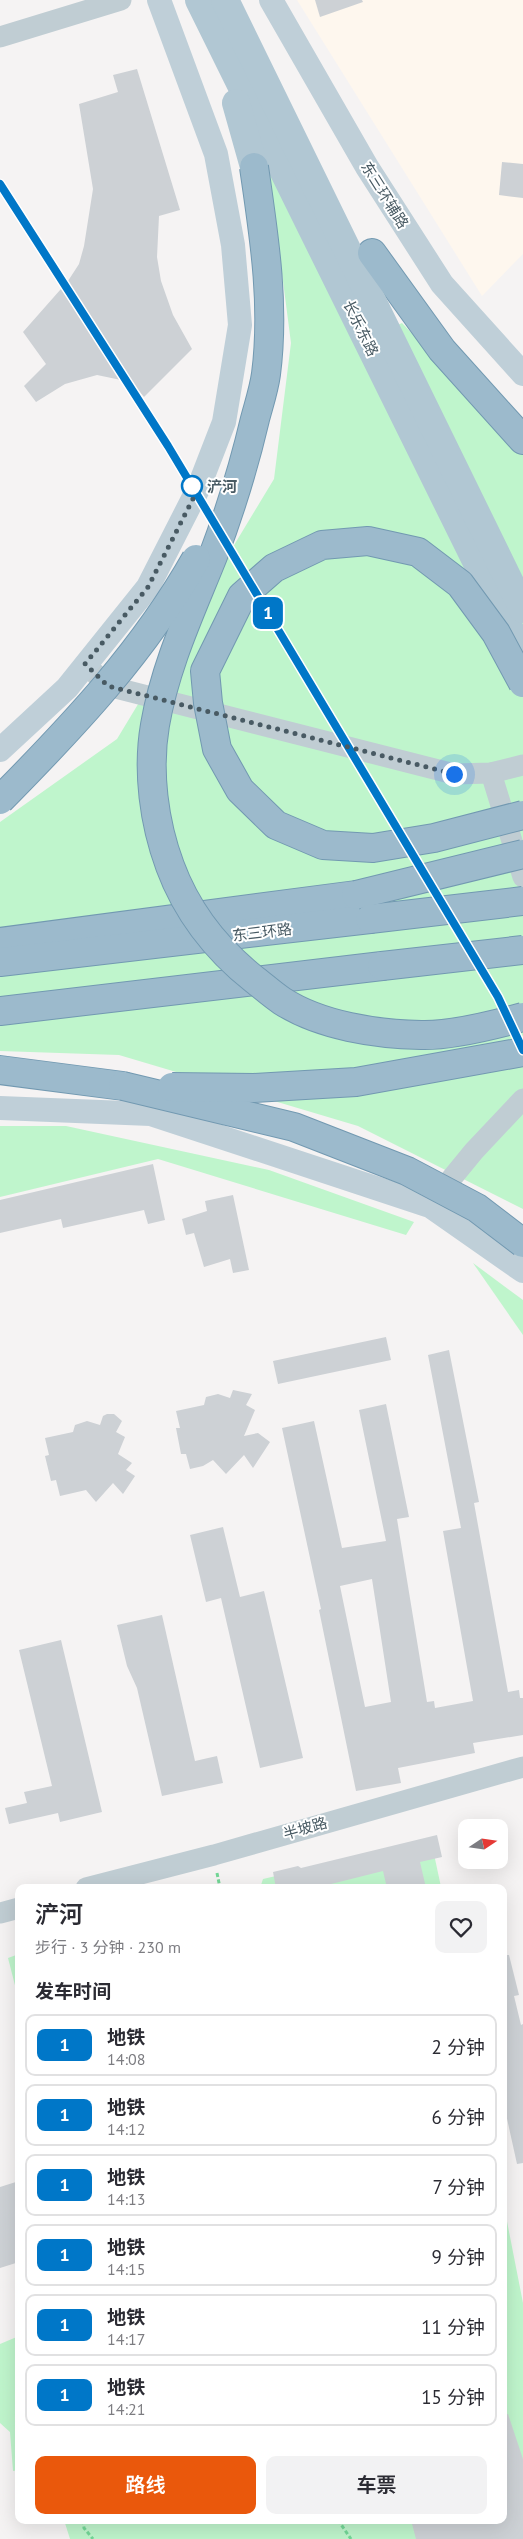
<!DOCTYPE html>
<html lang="zh">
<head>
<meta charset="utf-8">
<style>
  body { margin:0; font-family:"PT Sans","Noto Sans SC",sans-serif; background:#f2f2f3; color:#2b2b33; height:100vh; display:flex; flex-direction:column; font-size:19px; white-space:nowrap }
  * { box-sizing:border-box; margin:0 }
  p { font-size:16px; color:#7c7c81 }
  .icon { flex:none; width:28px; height:28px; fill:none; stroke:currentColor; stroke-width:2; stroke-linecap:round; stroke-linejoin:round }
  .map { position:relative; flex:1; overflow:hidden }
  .details { position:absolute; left:15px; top:1884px; width:492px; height:640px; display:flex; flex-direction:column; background:#fff; border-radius:10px; box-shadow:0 5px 20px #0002 }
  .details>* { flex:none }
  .badge { padding:0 10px; border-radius:8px; font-size:18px; line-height:32px }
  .needle { width:32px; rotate:77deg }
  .controls { position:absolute; left:458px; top:1819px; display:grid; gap:10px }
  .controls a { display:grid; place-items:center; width:50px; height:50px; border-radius:10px; background:#fff; box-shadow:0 5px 20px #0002; font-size:25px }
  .you { position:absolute; width:25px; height:25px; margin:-12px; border:4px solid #fff; border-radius:50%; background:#1a73e8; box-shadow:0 0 0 8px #1a73e833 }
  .map>.badge { position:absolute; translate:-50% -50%; box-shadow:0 0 0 2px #fff }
  h2 { padding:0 20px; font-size:19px; line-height:45px }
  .round { display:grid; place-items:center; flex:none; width:52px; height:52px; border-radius:10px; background:#f2f2f3 }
  .summary { display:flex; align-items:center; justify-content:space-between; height:85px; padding:0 20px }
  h1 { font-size:24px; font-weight:600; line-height:38px }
  .action { display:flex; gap:10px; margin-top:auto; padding:10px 20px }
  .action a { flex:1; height:58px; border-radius:10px; background:#ea580c; color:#fff; font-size:20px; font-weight:600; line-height:58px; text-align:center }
  .action a+a { background:#f2f2f3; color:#2b2b33 }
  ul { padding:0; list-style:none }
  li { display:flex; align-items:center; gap:15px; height:62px; margin:0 10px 8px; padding:0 10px; border:2px solid #e1e1e2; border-radius:10px }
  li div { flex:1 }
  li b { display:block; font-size:19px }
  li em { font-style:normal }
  li .badge { min-width:55px; font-weight:700; text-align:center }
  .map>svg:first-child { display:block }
  .commercial { fill:#fef7ee }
  .green { fill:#bff5cc }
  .building { fill:#cdd1d5; fill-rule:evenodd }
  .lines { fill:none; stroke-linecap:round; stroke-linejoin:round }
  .trunk-casing { stroke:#7299b1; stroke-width:30 }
  .path { stroke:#73d797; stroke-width:3; stroke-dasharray:4 2.5; stroke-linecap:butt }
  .tertiary { stroke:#c0cdd3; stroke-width:21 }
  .secondary { stroke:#bfcfd8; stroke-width:24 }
  .primary { stroke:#b1c7d3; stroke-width:28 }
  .trunk { stroke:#9cbacc; stroke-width:28 }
  .trunk-bridge-casing { stroke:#7299b1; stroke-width:30; stroke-linecap:butt }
  .trunk-bridge { stroke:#9cbacc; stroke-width:28 }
  .line-casing { stroke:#fff; stroke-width:11 }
  .line { stroke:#0077c8; stroke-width:8 }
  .walk { stroke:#485a63; stroke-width:5; stroke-dasharray:0 9 }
  .stop-dot { fill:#fff; stroke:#0077c8; stroke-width:2.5 }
  .labels { text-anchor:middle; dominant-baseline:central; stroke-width:4; stroke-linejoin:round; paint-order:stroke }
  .street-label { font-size:15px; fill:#485a63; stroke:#fff }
  .stop-label { font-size:15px; font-weight:bold; fill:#485a63; stroke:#fff; text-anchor:start }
</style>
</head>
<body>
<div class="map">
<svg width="523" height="2539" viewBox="0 0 523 2539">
  <rect width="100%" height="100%" fill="#f5f3f3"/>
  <path class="commercial" d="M 297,0 L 523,0 L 523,254 L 482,296 Z"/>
  <g class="green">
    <path d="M 269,173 L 274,173 L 360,342 L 402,323 L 523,450 L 523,1209 L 358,1126 L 119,1055 L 0,1051 L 0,822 L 117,739 L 274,479 L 291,343 Z"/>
    <path d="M 0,1126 L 66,1126 L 269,1170 L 414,1222 L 406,1235 L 158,1159 L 0,1197 Z"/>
    <path d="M 473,1263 L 523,1300 L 523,1335 Z"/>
    <path d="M 431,1840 L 441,1887 L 260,1888 L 263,1879 Z"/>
    <path d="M 19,1954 L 19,2001 L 8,1958 Z"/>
    <path d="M 504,2206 L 523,2303 L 523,2539 L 70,2539 L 64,2520 L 504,2520 Z"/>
    <path d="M 19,2336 L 19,2470 L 13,2471 L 10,2432 L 0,2423 L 0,2344 Z"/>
  </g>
  <g class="building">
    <path d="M 315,0 L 362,0 L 363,2 L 320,17 Z"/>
    <path d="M 137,69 L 180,210 L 159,216 L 157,257 L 161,281 L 173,315 L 192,349 L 144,397 L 139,391 L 121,380 L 97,375 L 65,384 L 36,402 L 24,386 L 46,364 L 23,332 L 68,281 L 79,264 L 84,246 L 93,189 L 79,104 L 118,92 L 113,75 Z"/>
    <path d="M 502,162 L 523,164 L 523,198 L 499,195 Z"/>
    <path d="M 153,1164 L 165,1220 L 148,1224 L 144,1210 L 63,1228 L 61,1219 L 0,1233 L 0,1200 Z"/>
    <path d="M 233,1195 L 249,1270 L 233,1273 L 230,1259 L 204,1267 L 194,1233 L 186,1235 L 182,1219 L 207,1211 L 205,1201 Z"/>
    <path d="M 386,1337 L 391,1360 L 278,1384 L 273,1361 Z"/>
    <path d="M 449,1350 L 479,1502 L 474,1503 L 508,1692 L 519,1690 L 520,1698 L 523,1698 L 523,1735 L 473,1743 L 475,1753 L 398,1768 L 401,1783 L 356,1791 L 319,1610 L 321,1609 L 282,1428 L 314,1421 L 342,1548 L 386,1541 L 359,1410 L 386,1404 L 409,1517 L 397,1519 L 427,1702 L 434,1701 L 435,1708 L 473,1701 L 443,1531 L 461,1528 L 428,1355 ZM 372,1579 L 391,1702 L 365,1707 L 340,1586 Z"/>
    <path d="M 233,1390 L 252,1394 L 246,1405 L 255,1410 L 244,1436 L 258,1433 L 270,1442 L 253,1468 L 244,1455 L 226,1474 L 213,1460 L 203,1466 L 190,1469 L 186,1454 L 181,1454 L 176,1428 L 180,1428 L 176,1411 L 204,1405 L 206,1397 L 218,1394 L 230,1398 Z"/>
    <path d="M 107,1414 L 114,1414 L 122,1421 L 116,1432 L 125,1437 L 118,1454 L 132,1463 L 126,1470 L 135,1476 L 123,1494 L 113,1483 L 96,1502 L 86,1490 L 60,1496 L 56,1480 L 51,1481 L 45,1456 L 49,1455 L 45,1438 L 73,1432 L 75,1425 L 87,1421 L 100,1425 L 103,1416 Z"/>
    <path d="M 223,1527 L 240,1597 L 264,1591 L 303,1758 L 260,1768 L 221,1598 L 206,1602 L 190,1535 Z"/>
    <path d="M 162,1615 L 195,1761 L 217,1756 L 223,1783 L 162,1796 L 137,1688 L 127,1666 L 117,1625 Z"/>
    <path d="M 61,1640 L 102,1812 L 60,1822 L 58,1813 L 9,1824 L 5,1808 L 27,1803 L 24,1792 L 52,1786 L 19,1650 Z"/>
    <path d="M 437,1835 L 442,1857 L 420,1862 L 426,1888 L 387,1888 L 383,1871 L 315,1888 L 276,1888 L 273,1872 L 298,1866 L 301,1868 Z"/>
    <path d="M 504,1955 L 509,1955 L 519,1995 L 514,1996 L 521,2025 L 523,2024 L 523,2163 L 517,2164 L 504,2105 Z"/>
    <path d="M 19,2181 L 19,2262 L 0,2268 L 0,2187 Z"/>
    <path d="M 508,2414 L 523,2459 L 523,2539 L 416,2539 L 411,2520 L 504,2520 L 504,2415 Z"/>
  </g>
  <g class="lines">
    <defs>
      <g id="trunk">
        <path d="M 372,253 L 442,350 L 523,440"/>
        <path d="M 0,942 L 356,895"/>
        <path d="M 0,962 L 370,919"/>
        <path d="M 0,1011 L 382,966"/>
        <path d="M 0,1070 L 123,1086"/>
      </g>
    </defs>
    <use href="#trunk" class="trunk-casing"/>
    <g class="path">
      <path d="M 217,1873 L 220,1888"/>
      <path d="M 83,2520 L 84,2528 L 93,2539"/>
      <path d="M 338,2520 L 351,2539"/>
    </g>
    <g class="tertiary">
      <path d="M 0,37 L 121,0"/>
      <path d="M 85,664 L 108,686 L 454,774 L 491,773 L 523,765"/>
      <path d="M 491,773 L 523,877"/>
      <path d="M 433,1201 L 474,1151 L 523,1099"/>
      <path d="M 86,1888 L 214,1855 L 523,1767"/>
      <path d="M 0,1913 L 19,1908"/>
    </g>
    <g class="secondary">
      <path d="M 271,0 L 367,167 L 442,284 L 523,374"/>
      <path d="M 0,750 L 67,688 L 148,587 L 198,489 L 224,422 L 240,325 L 233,245 L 216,154 L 159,0"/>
      <path d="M 0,1108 L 151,1114 L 430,1206 L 523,1271"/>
    </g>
    <g class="primary">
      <path d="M 199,0 L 523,656"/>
      <path d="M 225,0 L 523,609"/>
      <path d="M 236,103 L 254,167"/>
    </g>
    <use href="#trunk" class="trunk"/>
    <defs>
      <g id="trunk-bridge">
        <path d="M 254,167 C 264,236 275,304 266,374 C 264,389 259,404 255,419 C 244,466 230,511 213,556 C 191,611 165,666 155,725 C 147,771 154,823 170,866 C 187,912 217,950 255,980 C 264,987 273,995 282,1001 C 321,1026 376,1034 421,1035 C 451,1036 494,1025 523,1017"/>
        <path d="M 523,683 L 496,633 L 460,584 L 418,552 L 368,541 L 322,545 L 274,568 L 242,596 L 205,671 L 208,703 L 217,749 L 240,790 L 276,825 L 323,845 L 373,848 L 434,838 L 523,815"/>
        <path d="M 0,800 C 74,725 144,651 196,559"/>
        <path d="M 356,895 L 523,854"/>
        <path d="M 370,919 L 523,901"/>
        <path d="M 382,966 L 523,950"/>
        <path d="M 123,1086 L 294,1127 L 407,1171 L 477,1208 L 523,1243"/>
        <path d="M 172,1087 L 254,1088 L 356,1082 L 523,1052"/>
      </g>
    </defs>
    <use href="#trunk-bridge" class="trunk-bridge-casing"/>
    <use href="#trunk-bridge" class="trunk-bridge"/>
  </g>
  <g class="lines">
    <defs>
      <path id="line" d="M 0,184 L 168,446 L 498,997 L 523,1050"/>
    </defs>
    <use href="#line" class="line-casing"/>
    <use href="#line" class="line"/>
    <path class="walk" d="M 192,486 L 198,489 L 148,587 L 85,664 L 108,686 L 454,774"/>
  </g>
  <circle class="stop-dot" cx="192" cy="486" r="10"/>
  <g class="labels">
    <g class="street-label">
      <text transform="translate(385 195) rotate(58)">东三环辅路</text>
      <text transform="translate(361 328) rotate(64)">长乐东路</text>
      <text transform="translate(262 932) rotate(-7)">东三环路</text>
      <text transform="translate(305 1828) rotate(-16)">半坡路</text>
    </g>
    <g class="stop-label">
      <text x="207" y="486">浐河</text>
    </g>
  </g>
</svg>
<div class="controls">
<a><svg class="needle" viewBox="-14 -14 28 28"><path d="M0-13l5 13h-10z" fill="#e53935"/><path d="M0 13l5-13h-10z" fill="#7c7c81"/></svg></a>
</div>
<div class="you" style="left:454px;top:774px"></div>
<b class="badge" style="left:268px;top:613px;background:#0077c8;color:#fff">1</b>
<section class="details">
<div class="summary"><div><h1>浐河</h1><p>步行 · 3 分钟 · 230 m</p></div><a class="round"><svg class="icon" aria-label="heart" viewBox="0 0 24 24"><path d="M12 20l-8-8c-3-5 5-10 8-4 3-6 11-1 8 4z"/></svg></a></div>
<h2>发车时间</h2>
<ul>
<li><span class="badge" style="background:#0077c8;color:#fff">1</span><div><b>地铁</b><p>14:08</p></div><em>2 分钟</em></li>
<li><span class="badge" style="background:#0077c8;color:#fff">1</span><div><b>地铁</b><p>14:12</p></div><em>6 分钟</em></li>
<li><span class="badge" style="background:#0077c8;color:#fff">1</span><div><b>地铁</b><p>14:13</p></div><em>7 分钟</em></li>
<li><span class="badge" style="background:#0077c8;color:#fff">1</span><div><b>地铁</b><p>14:15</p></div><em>9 分钟</em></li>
<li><span class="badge" style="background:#0077c8;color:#fff">1</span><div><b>地铁</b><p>14:17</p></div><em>11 分钟</em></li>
<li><span class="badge" style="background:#0077c8;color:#fff">1</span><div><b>地铁</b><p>14:21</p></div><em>15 分钟</em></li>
</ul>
<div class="action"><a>路线</a><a>车票</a></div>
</section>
</div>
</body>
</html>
